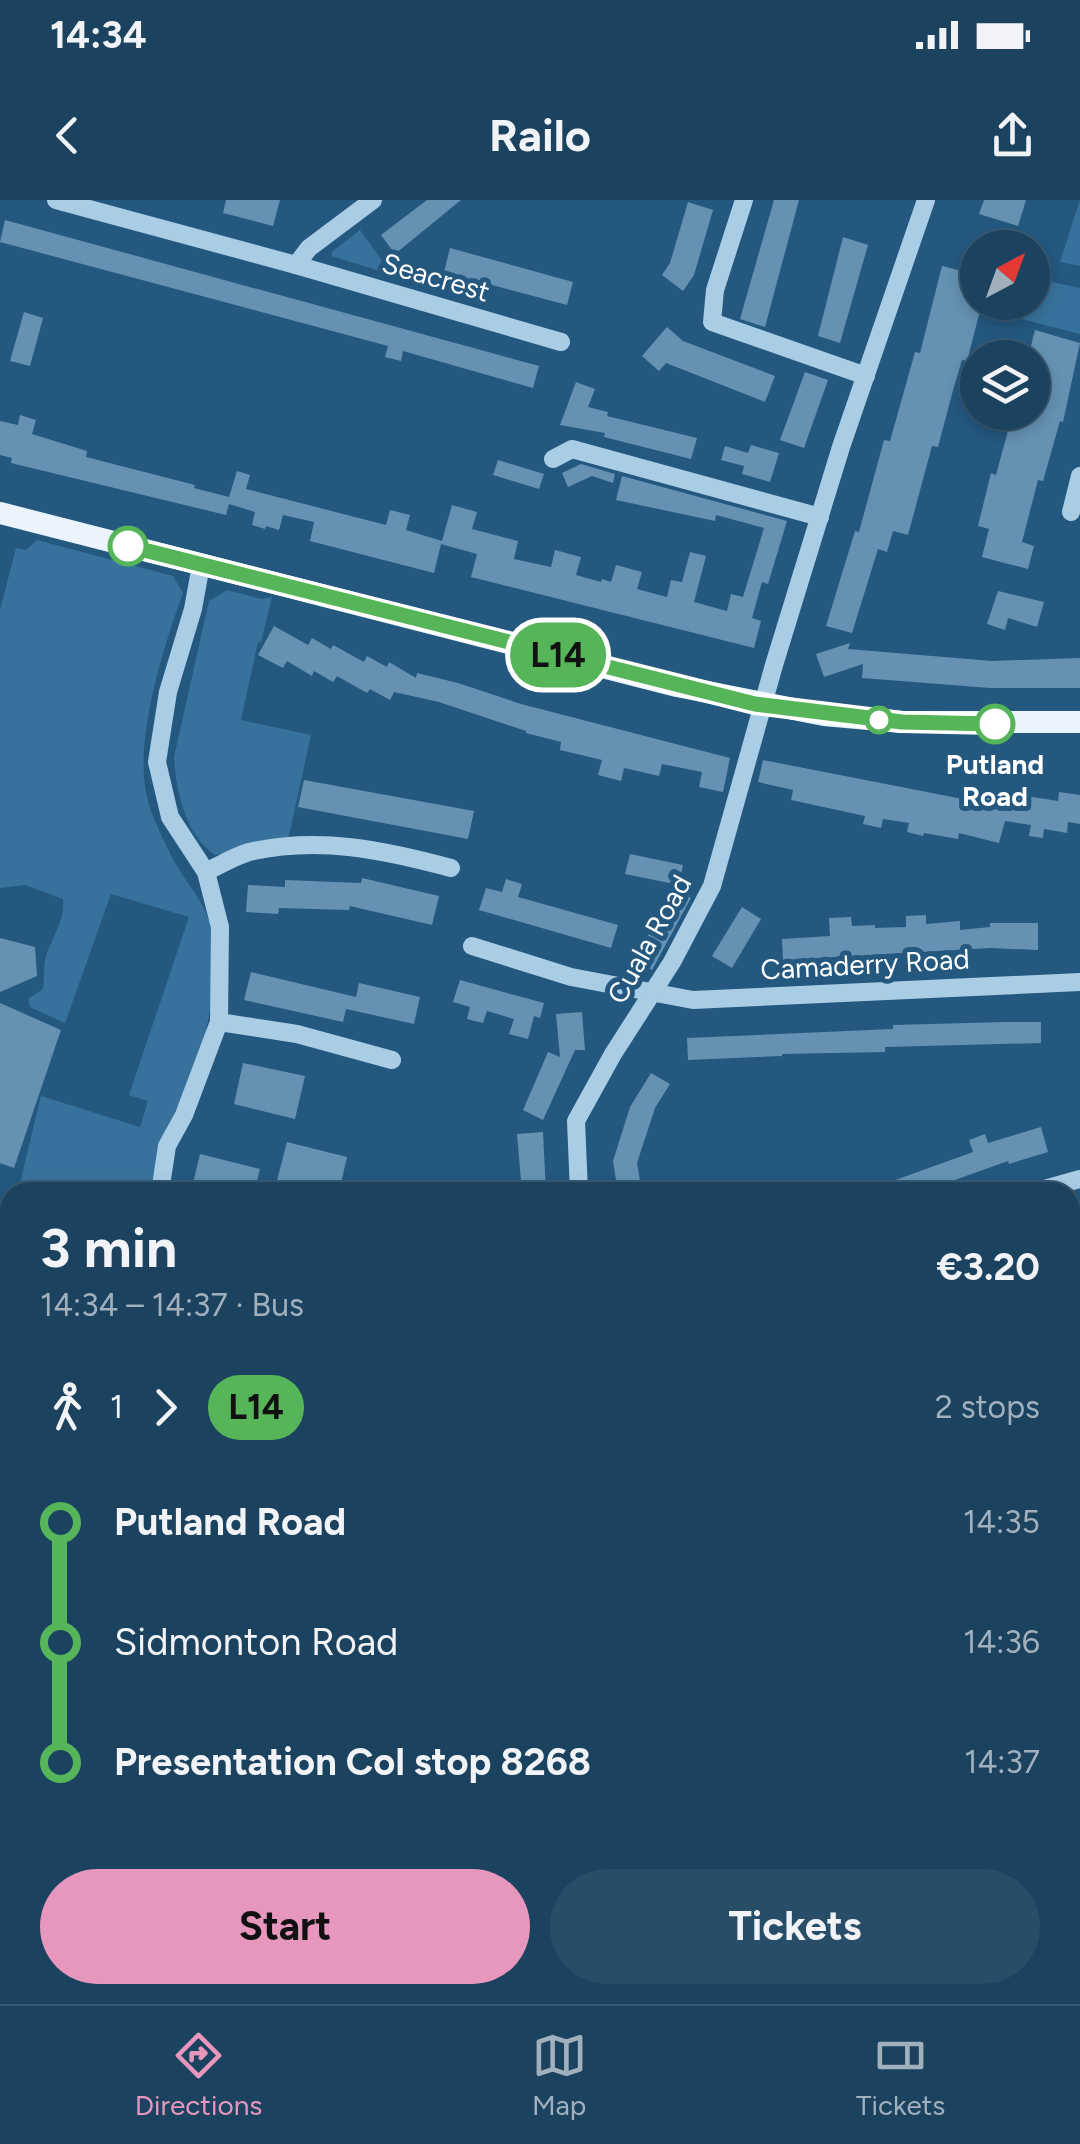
<!DOCTYPE html>
<html lang="en">
<head>
<meta charset="utf-8">
<style>
  body { margin:0; font-family:Figtree,sans-serif; background:#284d68; color:#f1f3f6; height:100vh; display:flex; flex-direction:column; font-size:38px; white-space:nowrap }
  * { box-sizing:border-box; margin:0 }
  p { font-size:32px; color:#a0b0bd }
  .icon { flex:none; width:55px; height:55px; fill:none; stroke:currentColor; stroke-width:2; stroke-linecap:round; stroke-linejoin:round }
  .map { position:relative; flex:1; overflow:hidden }
  .sheet { position:absolute; left:0px; top:982px; width:1080px; height:822px; display:flex; flex-direction:column; background:#1b425f; border-radius:30px 30px 0 0; box-shadow:0 5px 15px #0003,0 0 0 2px #395b74 }
  .sheet>* { flex:none }
  .badge { padding:0 20px; border-radius:32px; font-size:35px; line-height:65px }
  .needle { width:65px; rotate:41deg }
  .controls { position:absolute; left:960px; top:30px; display:grid; gap:20px }
  .controls a { display:grid; place-items:center; width:90px; height:90px; border-radius:50%; background:#1b425f; box-shadow:0 5px 15px #0003,0 0 0 2px #395b74; font-size:50px }
  .map>.badge { position:absolute; translate:-50% -50%; box-shadow:0 0 0 5px #fff }
  .legs { display:flex; align-items:center; gap:15px; height:110px; padding:0 40px; font-size:32px }
  .legs p { margin-inline-start:auto }
  .overview { display:flex; align-items:center; justify-content:space-between; height:170px; padding:0 40px }
  h1 { font-size:55px; font-weight:700; line-height:75px }
  .cta { display:flex; gap:20px; margin-top:auto; padding:20px 40px }
  .cta a { flex:1; height:115px; border-radius:60px; background:#e797bd; color:#111; font-size:40px; font-weight:700; line-height:115px; text-align:center }
  .cta a+a { background:#284d68; color:#f1f3f6 }
  ul { padding:0 40px; list-style:none }
  li { display:flex; align-items:center; gap:35px; height:120px; font-size:38px }
  li i { display:grid; place-items:center; width:15px; height:100%; margin:0 12px; background:currentColor }
  li i::after { content:''; width:25px; height:25px; margin:-12px; border:8px solid; border-radius:50%; background:#1b425f }
  li p { margin-inline-start:auto }
  li:first-child i { background:linear-gradient(#0000 50%,currentColor 0) }
  li:last-child i { background:linear-gradient(currentColor 50%,#0000 0) }
  .status { display:flex; justify-content:space-between; align-items:center; height:70px; padding:0 50px; background:#1b425f; direction:ltr }
  .status svg { height:28px; fill:currentColor }
  header { display:flex; justify-content:space-between; align-items:center; height:130px; padding:0 40px; background:#1b425f; font-size:45px; font-weight:700 }
  .tab-bar { display:flex; justify-content:space-around; align-items:center; height:140px; border-top:2px solid #395b74; background:#1b425f; font-size:28px; color:#a0b0bd }
  .tab-bar a { display:grid; justify-items:center; gap:5px }
  .tab-bar .selected { color:#e797bd }
  .map>svg:first-child { display:block }
  .green { fill:#38729c }
  .building { fill:#6592b3 }
  .lines { fill:none; stroke-linecap:round; stroke-linejoin:round }
  .minor { stroke:#aacde6; stroke-width:18 }
  .major { stroke:#ebf4fd; stroke-width:22 }
  .line-1-casing { stroke:#fff; stroke-width:22 }
  .line-1 { stroke:#56b559; stroke-width:15 }
  .stop-1-dot { fill:#fff; stroke:#56b559; stroke-width:5 }
  .labels { text-anchor:middle; dominant-baseline:central; stroke-width:10; stroke-linejoin:round; paint-order:stroke }
  .street-label { font-size:28px; fill:#fff; stroke:#24587f }
  .stop-label { font-size:28px; font-weight:bold; fill:#fff; stroke:#24587f }
</style>
</head>
<body>
<div class="status"><b>14:34</b><svg viewBox="0 0 49 12"><path d="M0 12V9h3v3zM5 12V6h3v6zM10 12V3h3v9zM15 12V0h3v12zM26 1h20v11H26zM47 4h2v5h-2z"/></svg></div>
<header><svg class="icon" aria-label="back" viewBox="0 0 24 24"><path d="M15 5l-7 7 7 7"/></svg>Railo<svg class="icon" aria-label="share" viewBox="0 0 24 24"><path d="M12 15V3M7 8l5-5 5 5M5 13v7h14v-7"/></svg></header>
<div class="map">
<svg width="1080" height="1804" viewBox="0 0 1080 1804">
  <rect width="100%" height="100%" fill="#24587f"/>
  <g class="green">
    <path d="M 1080,0 L 1080,66 L 1060,62 Z"/>
    <path d="M 360,30 L 383,62 L 441,78 L 437,89 L 332,56 L 332,52 Z"/>
    <path d="M 1033,78 L 1080,88 L 1080,134 L 1010,116 L 1013,103 L 1032,102 Z"/>
    <path d="M 37,340 L 173,376 L 183,393 C 164,445 137,531 145,586 C 148,611 161,634 172,657 C 188,689 211,705 214,744 C 216,784 209,826 197,864 C 188,890 172,914 162,941 C 157,957 154,975 150,992 L 52,992 L 20,983 L 41,896 L 140,927 L 148,901 L 129,895 L 189,717 L 111,694 L 65,823 L 30,807 L 28,799 L 43,789 C 45,777 43,765 46,756 C 53,735 65,721 63,699 L 25,685 L 0,688 L 0,410 L 16,348 L 26,350 Z"/>
    <path d="M 227,390 L 262,399 L 272,397 L 261,442 L 258,442 L 241,520 L 311,535 L 288,640 L 215,655 C 185,634 176,591 174,557 L 209,401 Z"/>
    <path d="M 1070,1428 L 1080,1431 L 1080,1804 L 528,1804 L 528,1795 L 1070,1795 Z"/>
  </g>
  <g class="building">
    <path d="M 226,0 L 280,0 L 273,26 L 223,13 Z"/>
    <path d="M 427,0 L 461,0 L 395,54 L 381,35 Z"/>
    <path d="M 774,0 L 799,0 L 765,127 L 740,119 Z"/>
    <path d="M 984,0 L 1026,0 L 1018,26 L 979,14 Z"/>
    <path d="M 688,2 L 713,10 L 694,75 L 683,91 L 662,75 L 670,63 Z"/>
    <path d="M 5,20 L 539,166 L 533,188 L 403,151 L 401,161 L 385,157 L 388,146 L 0,42 Z"/>
    <path d="M 843,37 L 868,45 L 840,143 L 818,136 Z"/>
    <path d="M 450,48 L 573,82 L 567,105 L 444,72 Z"/>
    <path d="M 942,66 L 978,75 L 978,107 L 981,107 L 967,161 L 962,160 L 952,194 L 938,247 L 932,246 L 908,335 L 893,331 L 887,352 L 878,349 L 852,433 L 826,426 L 855,331 L 859,332 L 884,240 L 890,241 L 915,152 L 920,153 Z"/>
    <path d="M 24,112 L 43,118 L 30,166 L 10,161 Z"/>
    <path d="M 667,127 L 683,141 L 775,176 L 765,202 L 666,163 L 659,171 L 642,156 Z"/>
    <path d="M 1035,130 L 1080,143 L 1063,222 L 1060,221 L 1043,281 L 1038,280 L 1022,342 L 1034,346 L 1028,369 L 982,357 L 989,329 L 978,326 L 991,273 L 996,275 L 1013,212 L 1032,212 L 1032,158 L 1028,158 Z"/>
    <path d="M 805,172 L 828,180 L 804,248 L 780,240 Z"/>
    <path d="M 576,182 L 595,189 L 588,207 L 608,212 L 607,216 L 697,238 L 691,259 L 604,237 L 605,233 L 560,225 Z"/>
    <path d="M 20,215 L 36,220 L 32,234 L 87,251 L 86,257 L 195,285 L 194,288 L 229,297 L 237,271 L 250,275 L 246,289 L 386,325 L 390,310 L 410,315 L 406,330 L 442,341 L 452,305 L 477,312 L 472,329 L 518,341 L 514,359 L 551,367 L 555,350 L 581,357 L 576,375 L 601,382 L 602,379 L 611,382 L 616,365 L 642,372 L 637,389 L 667,397 L 671,380 L 682,382 L 690,352 L 706,356 L 694,402 L 727,411 L 731,394 L 743,397 L 764,328 L 716,315 L 715,321 L 616,300 L 622,276 L 787,321 L 768,384 L 762,382 L 752,418 L 761,421 L 754,448 L 471,377 L 477,354 L 441,344 L 434,373 L 310,341 L 314,322 L 283,315 L 279,330 L 266,326 L 265,329 L 252,325 L 255,312 L 229,304 L 226,315 L 11,263 L 12,258 L 0,255 L 0,221 L 18,225 Z"/>
    <path d="M 751,245 L 779,253 L 770,282 L 742,274 L 744,266 L 721,260 L 725,246 L 748,253 Z"/>
    <path d="M 498,260 L 544,274 L 539,289 L 493,275 Z"/>
    <path d="M 581,264 L 615,274 L 613,283 L 592,276 L 568,287 L 562,273 Z"/>
    <path d="M 998,391 L 1044,402 L 1037,427 L 1008,418 L 1005,430 L 987,424 Z"/>
    <path d="M 274,426 L 308,445 L 312,438 L 331,449 L 333,445 L 364,462 L 367,456 L 387,467 L 389,462 L 416,478 L 417,473 L 458,483 L 521,504 L 730,558 L 723,592 L 699,587 L 702,572 L 662,564 L 659,576 L 624,568 L 621,581 L 598,575 L 602,560 L 560,550 L 561,542 L 526,533 L 526,531 L 439,502 L 394,492 L 390,500 L 370,489 L 367,493 L 337,476 L 333,482 L 314,471 L 312,476 L 287,461 L 283,468 L 258,455 Z"/>
    <path d="M 850,443 L 848,449 L 992,461 L 1080,458 L 1080,488 L 990,488 L 862,478 L 863,464 L 824,477 L 816,454 Z"/>
    <path d="M 763,560 L 978,602 L 980,593 L 1018,602 L 1019,595 L 1058,601 L 1059,592 L 1080,595 L 1080,624 L 1068,622 L 1067,633 L 1044,629 L 1043,638 L 1029,636 L 1031,625 L 1005,621 L 999,643 L 959,633 L 958,639 L 924,633 L 923,636 L 907,632 L 909,623 L 883,619 L 881,628 L 863,624 L 865,616 L 791,600 L 793,590 L 758,582 Z"/>
    <path d="M 304,580 L 474,611 L 468,639 L 298,607 Z"/>
    <path d="M 630,654 L 683,665 L 679,685 L 625,674 Z"/>
    <path d="M 362,678 L 439,696 L 432,725 L 350,706 L 349,710 L 279,708 L 278,714 L 246,712 L 248,685 L 285,687 L 285,680 L 361,683 Z"/>
    <path d="M 506,679 L 522,684 L 518,697 L 618,725 L 611,748 L 479,710 L 486,688 L 502,692 Z"/>
    <path d="M 675,689 L 691,698 L 652,770 L 634,760 Z"/>
    <path d="M 742,707 L 761,719 L 732,768 L 712,756 Z"/>
    <path d="M 926,715 L 926,724 L 960,721 L 960,730 L 990,727 L 990,723 L 1038,723 L 1038,750 L 990,748 L 783,760 L 782,739 L 830,736 L 829,718 L 851,717 L 852,726 L 875,725 L 875,728 L 906,727 L 906,716 Z"/>
    <path d="M 0,738 L 35,747 L 37,776 L 0,792 Z"/>
    <path d="M 251,772 L 356,797 L 359,783 L 420,797 L 414,824 L 346,809 L 343,822 L 244,800 Z"/>
    <path d="M 460,780 L 544,803 L 540,818 L 534,816 L 528,839 L 509,834 L 514,819 L 487,811 L 483,823 L 467,819 L 470,807 L 453,802 Z"/>
    <path d="M 0,803 L 61,830 L 14,968 L 0,963 Z"/>
    <path d="M 582,812 L 585,850 L 575,850 L 543,920 L 523,910 L 548,852 L 560,857 L 556,814 Z"/>
    <path d="M 1005,822 L 1041,822 L 1041,843 L 885,847 L 885,852 L 782,854 L 782,856 L 688,860 L 687,838 L 893,829 L 893,825 Z"/>
    <path d="M 243,863 L 305,876 L 295,919 L 234,904 Z"/>
    <path d="M 651,873 L 670,884 L 655,908 L 637,963 L 642,992 L 618,992 L 613,961 L 630,907 Z"/>
    <path d="M 1041,927 L 1048,952 L 1009,964 L 1008,961 L 921,992 L 862,992 L 973,952 L 969,940 L 985,934 L 988,943 Z"/>
    <path d="M 543,932 L 546,992 L 522,992 L 517,934 Z"/>
    <path d="M 287,942 L 347,957 L 339,992 L 313,992 L 276,984 Z"/>
    <path d="M 200,954 L 260,969 L 254,992 L 191,992 Z"/>
  </g>
  <g class="lines">
    <g class="minor">
      <path d="M 56,0 L 296,65 L 309,48 L 373,0"/>
      <path d="M 744,0 L 715,90 L 712,122 L 866,176"/>
      <path d="M 296,65 L 561,142"/>
      <path d="M 553,259 L 572,249 L 820,317"/>
      <path d="M 1071,312 L 1080,276"/>
      <path d="M 206,672 C 220,665 235,656 249,652 C 319,636 384,650 451,668"/>
      <path d="M 472,746 L 571,777 L 693,800 L 1080,782"/>
      <path d="M 219,822 L 297,834 L 392,860"/>
      <path d="M 160,992 L 167,946 L 184,915 L 219,822 L 220,727 L 206,672 L 170,617 L 157,562 L 168,492 L 193,409 L 201,365"/>
      <path d="M 579,992 L 576,921 L 613,854 L 672,762 L 712,686 L 774,465 L 841,247 L 926,0"/>
      <path d="M 1034,992 L 1080,979"/>
      <path d="M 0,1089 L 10,1092"/>
      <path d="M 1070,1269 L 1080,1269"/>
      <path d="M 0,1380 L 10,1375"/>
    </g>
    <path class="major" d="M 0,313 L 677,486 L 824,515 L 902,522 L 1080,522"/>
  </g>
  <g class="lines">
    <defs>
      <path id="line-1" d="M 128,346 L 755,504 L 902,522 L 995,524"/>
    </defs>
    <use href="#line-1" class="line-1-casing"/>
    <use href="#line-1" class="line-1"/>
  </g>
  <g class="stop-1-dot">
    <circle cx="128" cy="346" r="18"/>
    <circle cx="879" cy="520" r="12"/>
    <circle cx="995" cy="524" r="18"/>
  </g>
  <g class="labels">
    <g class="street-label">
      <text transform="translate(436 77) rotate(16)">Seacrest</text>
      <text transform="translate(649 739) rotate(-61)">Cuala Road</text>
      <text transform="translate(865 764) rotate(-3)">Camaderry Road</text>
    </g>
    <g class="stop-label">
      <text x="995" y="564">Putland<tspan x="995" dy="32">Road</tspan></text>
    </g>
  </g>
</svg>
<div class="controls">
<a><svg class="needle" viewBox="-14 -14 28 28"><path d="M0-13l5 13h-10z" fill="#e53935"/><path d="M0 13l5-13h-10z" fill="#a0b0bd"/></svg></a>
<a><svg class="icon" aria-label="layers" viewBox="0 0 24 24"><path d="M12 4l9 5-9 5-9-5zM3 14l9 5 9-5"/></svg></a>
</div>
<b class="badge" style="left:558px;top:455px;background:#56b559;color:#111">L14</b>
<section class="sheet">
<div class="overview"><div><h1>3 min</h1><p>14:34 – 14:37 · Bus</p></div><b>€3.20</b></div>
<div class="legs"><svg class="icon" aria-label="walk" viewBox="0 0 24 24"><circle cx="13" cy="4" r="2"/><path d="M13 8l-2 6 4 7M11 14l-3 7M7 12l3-4h3l4 4"/></svg>1<svg class="icon" aria-label="forward" viewBox="0 0 24 24"><path d="M9 5l7 7-7 7"/></svg><b class="badge" style="background:#56b559;color:#111">L14</b><p>2 stops</p></div>
<ul>
<li><i style="color:#56b559"></i><b>Putland Road</b><p>14:35</p></li>
<li><i style="color:#56b559"></i><span>Sidmonton Road</span><p>14:36</p></li>
<li><i style="color:#56b559"></i><b>Presentation Col stop 8268</b><p>14:37</p></li>
</ul>
<div class="cta"><a>Start</a><a>Tickets</a></div>
</section>
</div>
<nav class="tab-bar">
<a class="selected"><svg class="icon" aria-label="directions" viewBox="0 0 24 24"><path d="M12 3l9 9-9 9-9-9zM9 14v-3h6M13 9l2 2-2 2"/></svg>Directions</a>
<a><svg class="icon" aria-label="map" viewBox="0 0 24 24"><path d="M3 6l6-2 6 2 6-2v14l-6 2-6-2-6 2zM9 4v14M15 6v14"/></svg>Map</a>
<a><svg class="icon" aria-label="tickets" viewBox="0 0 24 24"><path d="M3 7h18v10H3zM15 7v10"/></svg>Tickets</a>
</nav>
</body>
</html>
